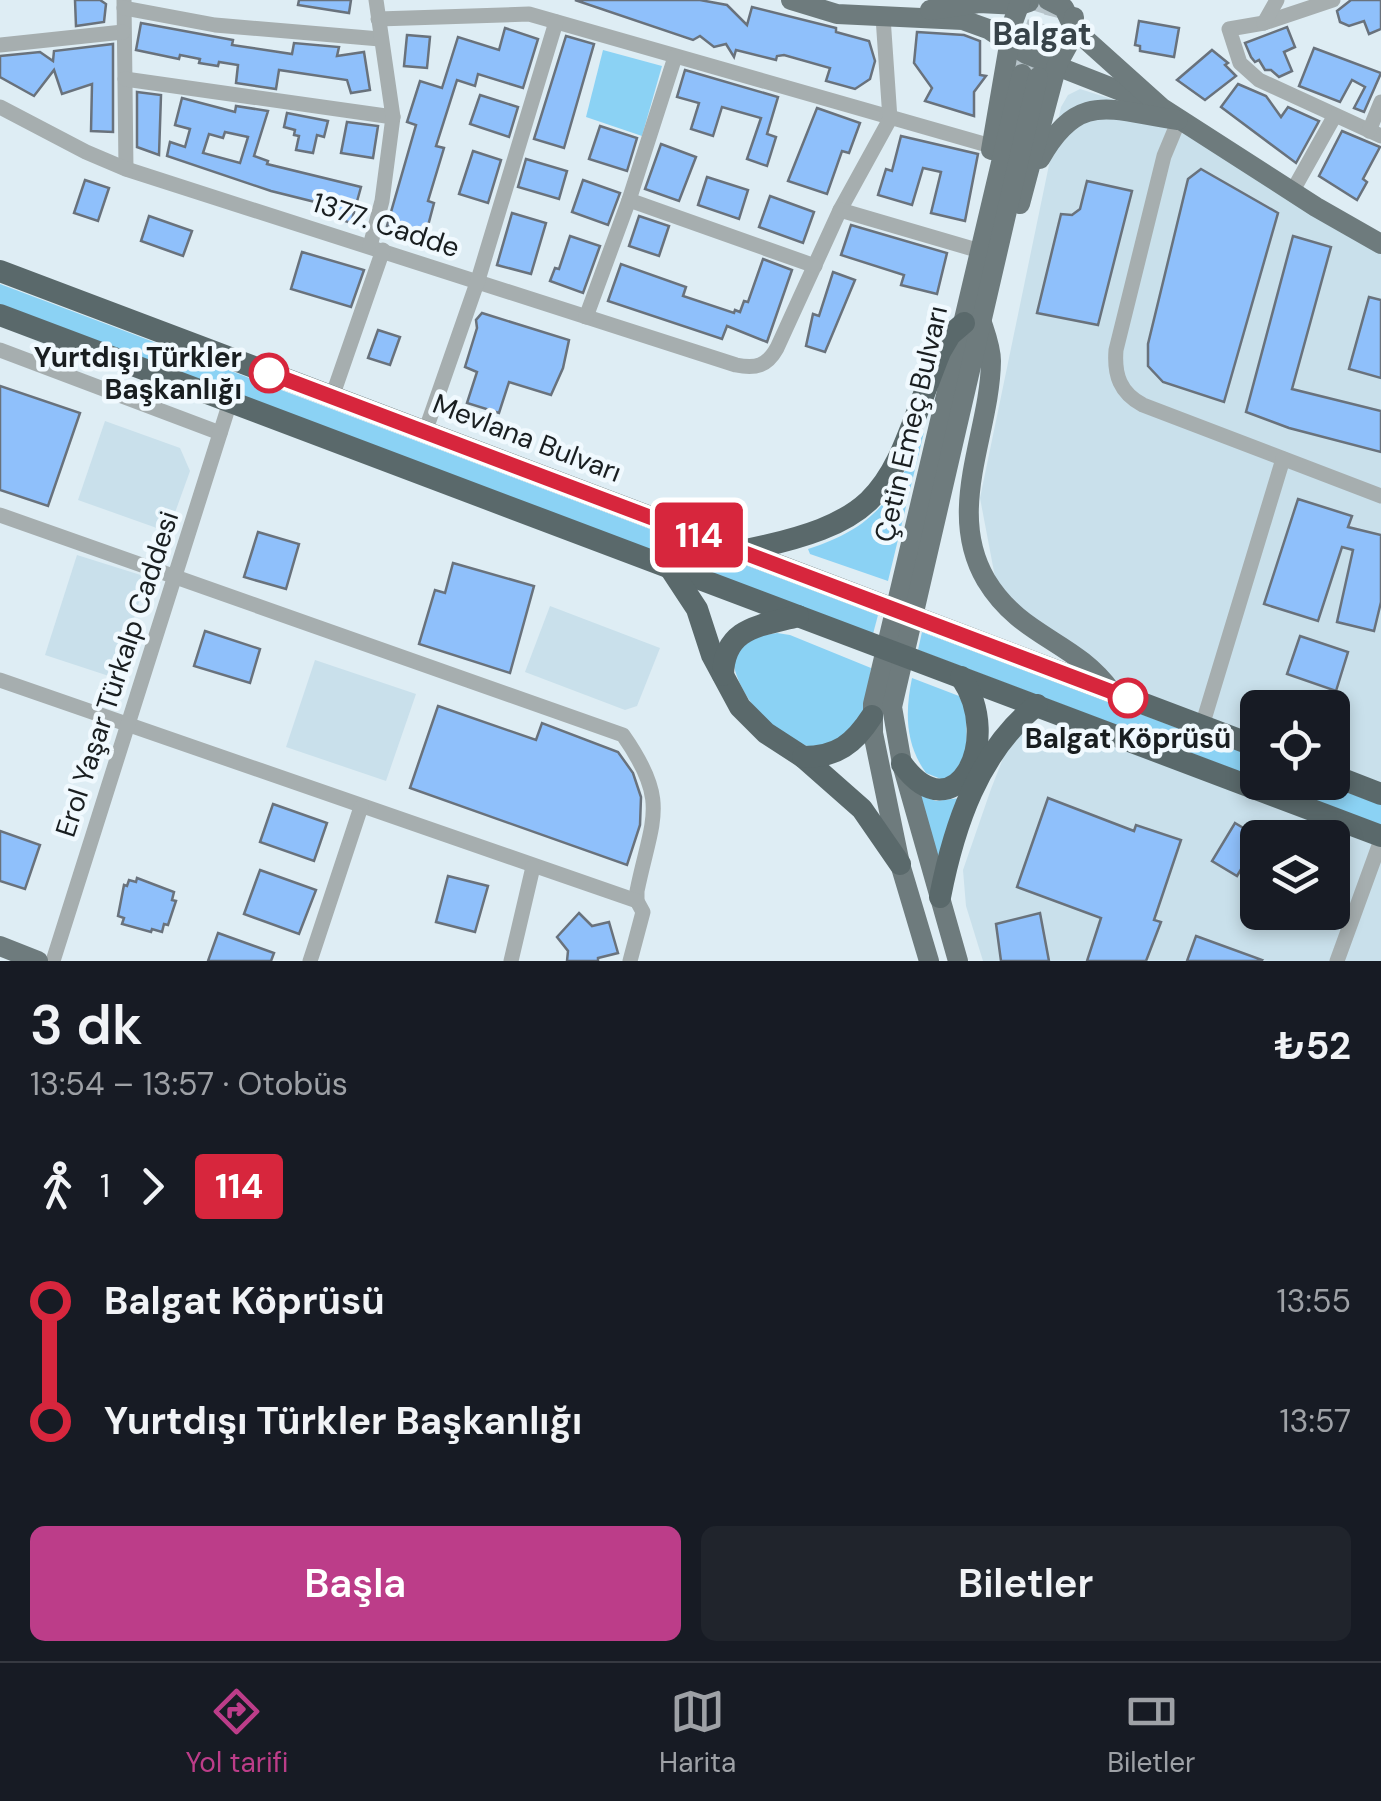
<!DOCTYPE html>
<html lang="tr">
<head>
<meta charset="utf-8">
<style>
  body { margin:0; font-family:"DM Sans",sans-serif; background:#20242c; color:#f1f3f6; height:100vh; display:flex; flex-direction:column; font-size:38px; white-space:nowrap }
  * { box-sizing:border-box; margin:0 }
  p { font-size:32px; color:#9ea1a6 }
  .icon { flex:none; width:55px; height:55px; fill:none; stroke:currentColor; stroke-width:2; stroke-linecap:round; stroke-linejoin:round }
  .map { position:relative; height:961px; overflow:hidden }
  .side { display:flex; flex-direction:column; background:#171b24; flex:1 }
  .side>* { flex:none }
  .badge { padding:0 20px; border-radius:8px; font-size:35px; line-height:65px }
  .fabs { position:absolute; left:1240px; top:690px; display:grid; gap:20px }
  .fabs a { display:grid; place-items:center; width:110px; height:110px; border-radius:15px; background:#171b24; box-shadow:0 5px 15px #0003; font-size:50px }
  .map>.badge { position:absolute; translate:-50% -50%; box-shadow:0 0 0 5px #fff }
  .legs { display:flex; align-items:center; gap:15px; height:110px; padding:0 30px; font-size:32px }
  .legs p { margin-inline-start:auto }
  .overview { display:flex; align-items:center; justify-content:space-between; height:170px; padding:0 30px }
  h1 { font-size:55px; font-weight:600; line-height:75px }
  .primary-button { display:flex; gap:20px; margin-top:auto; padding:20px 30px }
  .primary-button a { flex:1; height:115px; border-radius:15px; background:#bc3d89; color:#fff; font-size:40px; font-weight:600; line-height:115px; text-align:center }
  .primary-button a+a { background:#20242c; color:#f1f3f6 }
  ul { padding:0 30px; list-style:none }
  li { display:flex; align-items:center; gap:35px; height:120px; font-size:38px }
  li i { display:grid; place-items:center; width:15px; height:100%; margin:0 12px; background:currentColor }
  li i::after { content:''; width:25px; height:25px; margin:-12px; border:8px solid; border-radius:50%; background:#171b24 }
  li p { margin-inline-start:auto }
  li:first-child i { background:linear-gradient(#0000 50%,currentColor 0) }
  li:last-child i { background:linear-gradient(currentColor 50%,#0000 0) }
  .dock { display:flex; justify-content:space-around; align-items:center; height:140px; border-top:2px solid #363941; background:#171b24; font-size:28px; color:#9ea1a6 }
  .dock a { display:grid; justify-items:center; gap:5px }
  .dock .on { color:#bc3d89 }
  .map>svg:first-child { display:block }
  .built { fill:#c9e0eb; fill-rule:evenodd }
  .green { fill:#8bd2f4 }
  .building { fill:#8fc0fb; stroke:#69727c; stroke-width:2.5; fill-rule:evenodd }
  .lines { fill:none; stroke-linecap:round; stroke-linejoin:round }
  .major-tunnel { stroke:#b7c4ca; stroke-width:20; stroke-dasharray:20 10; stroke-linecap:butt }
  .minor { stroke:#a6aeaf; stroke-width:15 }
  .major { stroke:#6e7b7d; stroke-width:20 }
  .highway { stroke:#5a696b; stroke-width:22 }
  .line-1-casing { stroke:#fff; stroke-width:22 }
  .line-1 { stroke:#d7263d; stroke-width:15 }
  .stop-1-dot { fill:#fff; stroke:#d7263d; stroke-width:5 }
  .labels { text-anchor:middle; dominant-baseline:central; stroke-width:9; stroke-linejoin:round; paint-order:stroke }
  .street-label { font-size:28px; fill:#191e20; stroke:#f0f9fe }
  .stop-label { font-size:28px; font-weight:bold; fill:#191e20; stroke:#f0f9fe; text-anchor:end }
  .quarter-label { font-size:32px; font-weight:bold; fill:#374349; stroke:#f0f9fe }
</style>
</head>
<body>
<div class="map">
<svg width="1381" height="961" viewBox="0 0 1381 961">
  <rect width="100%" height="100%" fill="#deedf4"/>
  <g class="built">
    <path d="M 1080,89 L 1140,108 L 1381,251 L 1381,961 L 983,961 L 966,906 L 963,870 L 991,789 L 1009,743 L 1027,730 L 1040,728 L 1058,732 L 1087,659 L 1015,608 L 995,577 L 980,498 L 1061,107 L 1068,95 ZM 1258,708 L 1332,708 L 1332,782 L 1258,782 ZM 1258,838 L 1332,838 L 1332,912 L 1258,912 Z"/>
    <path d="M 105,421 L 180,448 L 190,471 L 168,532 L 78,500 Z"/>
    <path d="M 77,555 L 147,577 L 115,678 L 45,655 Z"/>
    <path d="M 550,606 L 660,648 L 637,706 L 625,710 L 525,672 Z"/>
    <path d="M 315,660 L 416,694 L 386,781 L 286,747 Z"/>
  </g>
  <g class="green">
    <path d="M 603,50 L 662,66 L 642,136 L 586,117 Z"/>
    <path d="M 0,284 L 878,615 L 873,634 L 0,304 Z"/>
    <path d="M 924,432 L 888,581 L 810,554 L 808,549 C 878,527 895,494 924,432 Z"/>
    <path d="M 922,632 L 1257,758 L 1257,778 L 918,650 Z"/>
    <path d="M 777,633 L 790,635 L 871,668 L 865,711 L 851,739 C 837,741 816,749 803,745 C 771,737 730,685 733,652 L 759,636 Z"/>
    <path d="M 912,678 L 959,696 L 966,711 L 967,758 L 946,781 L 926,773 C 905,744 905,712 912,678 Z"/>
    <path d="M 1270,783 L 1322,783 L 1381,805 L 1381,825 Z"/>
    <path d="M 920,795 L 936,801 L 960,798 L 941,868 Z"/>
  </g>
  <g class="building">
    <path d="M 75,0 L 100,0 L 106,4 L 104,22 L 76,26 Z"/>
    <path d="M 299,0 L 351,0 L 349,13 L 298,5 Z"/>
    <path d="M 575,0 L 700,0 L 727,5 L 747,25 L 752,7 L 836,28 L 836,32 L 869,41 L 875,61 L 870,79 L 855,89 L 826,81 L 830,68 L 784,55 L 777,56 L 776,60 L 736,50 L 734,57 L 726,44 L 714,47 L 700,36 L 693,40 Z"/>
    <path d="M 1351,0 L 1381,0 L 1381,29 L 1369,34 L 1364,21 L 1349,26 L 1340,22 L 1337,11 Z"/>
    <path d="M 1139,21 L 1179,28 L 1174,57 L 1140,51 L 1140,46 L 1135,45 Z"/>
    <path d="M 141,23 L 233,40 L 232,45 L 292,54 L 294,43 L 339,47 L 337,56 L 364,52 L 370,90 L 351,93 L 347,80 L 279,70 L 276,89 L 236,83 L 238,65 L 219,62 L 218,66 L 199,63 L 200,59 L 180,55 L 179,59 L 136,50 Z"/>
    <path d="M 1287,27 L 1295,47 L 1284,52 L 1292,71 L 1279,77 L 1271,70 L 1265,70 L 1259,60 L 1255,62 L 1251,57 L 1245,43 Z"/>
    <path d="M 505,28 L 538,39 L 523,88 L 478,74 L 475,86 L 457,80 L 436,146 L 444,148 L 428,201 L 434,203 L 425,237 L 387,226 L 416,125 L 407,122 L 420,81 L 442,88 L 458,37 L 499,50 Z"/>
    <path d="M 917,32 L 964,35 L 980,41 L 980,75 L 986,76 L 974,92 L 974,116 L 925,101 L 932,88 L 914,63 Z"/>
    <path d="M 407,35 L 430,37 L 427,68 L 404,66 Z"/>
    <path d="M 566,36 L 594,44 L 564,148 L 534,139 Z"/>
    <path d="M 113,44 L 113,132 L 91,131 L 92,84 L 62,94 L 54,70 L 34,96 L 0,77 L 0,56 L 40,52 L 53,61 L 54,51 Z"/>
    <path d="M 1314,48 L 1381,73 L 1364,112 L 1354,108 L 1365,87 L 1352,80 L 1340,102 L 1299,86 Z"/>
    <path d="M 1212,50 L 1228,63 L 1225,65 L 1236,76 L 1205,100 L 1177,80 Z"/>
    <path d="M 685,70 L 778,97 L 767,134 L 776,137 L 767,166 L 747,159 L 761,118 L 722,107 L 713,136 L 691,129 L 699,103 L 677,97 Z"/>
    <path d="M 1238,84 L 1266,96 L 1281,117 L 1288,107 L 1319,121 L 1296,163 L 1221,107 Z"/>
    <path d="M 137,92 L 161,95 L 159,155 L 137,147 Z"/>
    <path d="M 480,95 L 518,107 L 509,137 L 470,124 Z"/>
    <path d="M 182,98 L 235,112 L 236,106 L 268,111 L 254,156 L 268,161 L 267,164 L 361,187 L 351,223 L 317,212 L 319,203 L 271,191 L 167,156 L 170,142 L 185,147 L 190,129 L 175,125 ZM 225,132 L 248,137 L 240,163 L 203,153 L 209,134 L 223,138 Z"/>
    <path d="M 817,108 L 860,123 L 849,153 L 842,151 L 827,194 L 788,181 Z"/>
    <path d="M 287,113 L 328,121 L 324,137 L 317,135 L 313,153 L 296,150 L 299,136 L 294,135 L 295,130 L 284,127 Z"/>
    <path d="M 347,122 L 378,126 L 373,158 L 341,153 Z"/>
    <path d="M 600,126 L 637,138 L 627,171 L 589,159 Z"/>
    <path d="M 1342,131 L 1380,147 L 1363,179 L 1367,182 L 1357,200 L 1319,176 Z"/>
    <path d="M 901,136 L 978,154 L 965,221 L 931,213 L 941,172 L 923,168 L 912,205 L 878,195 L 886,169 L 892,171 Z"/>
    <path d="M 661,144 L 696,157 L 679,201 L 645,189 Z"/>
    <path d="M 473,151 L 501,160 L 488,203 L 459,194 Z"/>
    <path d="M 526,159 L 567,171 L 559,199 L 518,187 Z"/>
    <path d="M 1201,169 L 1278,213 L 1224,402 L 1163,382 L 1148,366 L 1148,344 L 1188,179 Z"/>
    <path d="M 707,177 L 748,190 L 739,219 L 698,205 Z"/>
    <path d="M 85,180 L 109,188 L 98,221 L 74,213 Z"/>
    <path d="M 583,180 L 620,193 L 608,225 L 572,212 Z"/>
    <path d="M 1087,181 L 1132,191 L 1098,325 L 1037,313 L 1061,214 L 1072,215 L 1080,209 Z"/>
    <path d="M 770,196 L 814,212 L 803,243 L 759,227 Z"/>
    <path d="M 512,213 L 546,223 L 531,274 L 497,265 Z"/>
    <path d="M 149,216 L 192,231 L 183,256 L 141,241 Z"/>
    <path d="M 639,216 L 669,226 L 659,256 L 629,246 Z"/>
    <path d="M 851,225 L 947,253 L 937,294 L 901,285 L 904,275 L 841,255 Z"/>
    <path d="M 570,236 L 600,246 L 583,293 L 550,281 L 555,268 L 559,269 Z"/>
    <path d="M 1293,236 L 1331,247 L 1292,389 L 1381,411 L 1381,452 L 1289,428 L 1246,412 Z"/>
    <path d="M 302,252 L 364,270 L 351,307 L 291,289 Z"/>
    <path d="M 763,259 L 792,270 L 767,342 L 727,326 L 722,339 L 608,301 L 621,264 L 686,287 L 683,296 L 734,313 L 735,310 L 740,312 L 744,301 L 748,302 Z"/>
    <path d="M 833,272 L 855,280 L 825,352 L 806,346 L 813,314 L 819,316 Z"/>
    <path d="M 1369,297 L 1381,300 L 1381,378 L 1349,369 Z"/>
    <path d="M 482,313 L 569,340 L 563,368 L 551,395 L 509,382 L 499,413 L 467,403 L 477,372 L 465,367 L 477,328 L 476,320 Z"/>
    <path d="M 378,330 L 400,337 L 390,365 L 368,358 Z"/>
    <path d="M 0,386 L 80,413 L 48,506 L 0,490 Z"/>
    <path d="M 1298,499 L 1352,516 L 1348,527 L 1381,535 L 1381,602 L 1374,631 L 1337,622 L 1353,550 L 1342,547 L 1318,621 L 1264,604 Z"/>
    <path d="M 258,532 L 299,544 L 286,589 L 244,577 Z"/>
    <path d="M 453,563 L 534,586 L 510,673 L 419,644 L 435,590 L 445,593 Z"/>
    <path d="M 205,631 L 260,649 L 250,683 L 194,666 Z"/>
    <path d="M 1300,636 L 1348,652 L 1336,691 L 1287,674 Z"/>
    <path d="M 438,706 L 536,740 L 542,723 L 618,752 L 633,773 L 641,797 L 640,825 L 627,865 L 410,788 Z"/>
    <path d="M 1048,798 L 1134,831 L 1136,825 L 1181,840 L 1154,920 L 1161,922 L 1146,961 L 1087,961 L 1101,918 L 1017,887 Z"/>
    <path d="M 273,804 L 327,823 L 314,861 L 260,842 Z"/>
    <path d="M 1235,823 L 1260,838 L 1237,876 L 1212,861 Z"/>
    <path d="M 0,831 L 40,845 L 25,889 L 0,881 Z"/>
    <path d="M 260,870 L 316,890 L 299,934 L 244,914 Z"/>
    <path d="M 448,876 L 488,886 L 475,932 L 436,922 Z"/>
    <path d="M 137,878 L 174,892 L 172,900 L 176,901 L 168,925 L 164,924 L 162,932 L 152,929 L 151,932 L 122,924 L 124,918 L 118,916 L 124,885 L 127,886 L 129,880 L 136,882 Z"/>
    <path d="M 579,913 L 592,926 L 609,922 L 618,953 L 598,958 L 598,961 L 567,961 L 568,951 L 557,937 Z"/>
    <path d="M 1040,913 L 1049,961 L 1001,961 L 996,924 Z"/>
    <path d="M 218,933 L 274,953 L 271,961 L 208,961 Z"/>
    <path d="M 1196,936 L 1262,960 L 1261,961 L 1187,961 Z"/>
  </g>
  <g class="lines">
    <g class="major-tunnel">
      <path d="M 1023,70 L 1044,0"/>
      <path d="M 1039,75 L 1058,0"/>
    </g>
    <g class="minor">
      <path d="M 124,0 L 126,169"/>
      <path d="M 1333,0 L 1264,23 L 1229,29 L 1240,63 L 1259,80 L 1381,136"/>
      <path d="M 124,8 L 215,25 L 380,39"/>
      <path d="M 378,19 L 529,14 L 991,146"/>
      <path d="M 1264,23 L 1277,0"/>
      <path d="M 0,45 L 123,32"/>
      <path d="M 125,79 L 393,117"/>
      <path d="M 0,107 L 86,152 L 126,169 L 736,365 C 756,369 767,366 777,348 L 840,210 L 890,119 L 883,17"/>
      <path d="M 1179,120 L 1164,156 L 1116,350 C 1114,375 1120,393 1143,405 L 1381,496"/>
      <path d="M 1369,131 L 1381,102"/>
      <path d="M 1292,192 L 1334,117"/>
      <path d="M 629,200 L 815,266"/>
      <path d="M 840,210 L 980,251"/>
      <path d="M 370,246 L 382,201 L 393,117 L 376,0"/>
      <path d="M 586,317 L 629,200 L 675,57"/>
      <path d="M 0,350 L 220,433"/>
      <path d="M 332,397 L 383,250"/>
      <path d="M 425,432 L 478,280 L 556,22"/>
      <path d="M 0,515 L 623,735 C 670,802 652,818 637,891 L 637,901 L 643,912 L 630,961"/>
      <path d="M 0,680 L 637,901"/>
      <path d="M 1202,726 L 1283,459"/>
      <path d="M 53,961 L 230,402"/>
      <path d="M 310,961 L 361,807"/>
      <path d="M 511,961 L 533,867"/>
      <path d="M 1337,961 L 1381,840"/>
    </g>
    <g class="major">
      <path d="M 791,0 L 837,14 L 963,20 L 988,29 L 1026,54 L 1146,101"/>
      <path d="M 1048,0 L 1064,8 L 1074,29 L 1162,108 L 1316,207 L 1381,244"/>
      <path d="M 930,10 L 979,3 L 1020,5 L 1029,2"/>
      <path d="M 991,150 L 1013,22 L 1021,0"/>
      <path d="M 1040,159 C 1079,89 1111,111 1178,120"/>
      <path d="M 1020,204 L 1057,65 L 1073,36 L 1074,17"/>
      <path d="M 982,323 C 986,335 991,348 991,361 C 990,434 945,510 986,580 C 1021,638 1074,640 1111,691"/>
      <path d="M 0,946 L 38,961"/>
      <path d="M 929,961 L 900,864 L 873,733 L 873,704 L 1022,74"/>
      <path d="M 958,961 L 902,764 L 892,707 L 1038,77"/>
    </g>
    <g class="highway">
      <path d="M 0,271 L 1258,747"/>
      <path d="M 0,315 L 1381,836"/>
      <path d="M 741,551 C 896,520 887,486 940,352 L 950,335 L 964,323"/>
      <path d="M 670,568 L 697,609 L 712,655 L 740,707 L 766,733 L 803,757 L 862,809 L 900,864"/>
      <path d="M 723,675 C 724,627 760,626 798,616"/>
      <path d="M 803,757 C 837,757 854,744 872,716"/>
      <path d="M 902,764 C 954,835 1005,742 961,677"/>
      <path d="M 1332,775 L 1381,794"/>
      <path d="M 940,897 C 954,826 978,752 1037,705"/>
    </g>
  </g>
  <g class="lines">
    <defs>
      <path id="line-1" d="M 269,373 L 1128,698"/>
    </defs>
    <use href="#line-1" class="line-1-casing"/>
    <use href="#line-1" class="line-1"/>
  </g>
  <g class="stop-1-dot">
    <circle cx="269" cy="373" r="18"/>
    <circle cx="1128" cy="698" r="18"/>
  </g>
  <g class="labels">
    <g class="street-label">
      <text transform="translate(386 225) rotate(18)">1377. Cadde</text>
      <text transform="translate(911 424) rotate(-77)">Çetin Emeç Bulvarı</text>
      <text transform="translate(527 438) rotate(21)">Mevlana Bulvarı</text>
      <text transform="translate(117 674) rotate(-72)">Erol Yaşar Türkalp Caddesi</text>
    </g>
    <g class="stop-label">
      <text x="242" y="357">Yurtdışı Türkler<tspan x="242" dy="32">Başkanlığı</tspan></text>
      <text x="1128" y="738" text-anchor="middle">Balgat Köprüsü</text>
    </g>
    <g class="quarter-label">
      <text x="1042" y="34">Balgat</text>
    </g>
  </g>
</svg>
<div class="fabs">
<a><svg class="icon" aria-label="locate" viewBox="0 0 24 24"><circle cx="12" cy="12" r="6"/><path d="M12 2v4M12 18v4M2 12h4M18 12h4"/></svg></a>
<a><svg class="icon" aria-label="layers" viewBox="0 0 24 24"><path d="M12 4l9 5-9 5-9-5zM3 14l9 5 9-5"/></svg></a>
</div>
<b class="badge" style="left:699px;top:535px;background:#d7263d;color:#fff">114</b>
</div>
<section class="side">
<div class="overview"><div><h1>3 dk</h1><p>13:54 – 13:57 · Otobüs</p></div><b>₺52</b></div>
<div class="legs"><svg class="icon" aria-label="walk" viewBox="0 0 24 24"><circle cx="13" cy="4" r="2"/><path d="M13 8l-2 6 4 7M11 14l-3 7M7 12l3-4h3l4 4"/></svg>1<svg class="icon" aria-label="forward" viewBox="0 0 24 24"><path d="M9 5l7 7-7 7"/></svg><b class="badge" style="background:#d7263d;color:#fff">114</b></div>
<ul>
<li><i style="color:#d7263d"></i><b>Balgat Köprüsü</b><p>13:55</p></li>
<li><i style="color:#d7263d"></i><b>Yurtdışı Türkler Başkanlığı</b><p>13:57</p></li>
</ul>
<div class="primary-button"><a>Başla</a><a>Biletler</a></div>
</section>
<nav class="dock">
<a class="on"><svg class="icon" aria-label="directions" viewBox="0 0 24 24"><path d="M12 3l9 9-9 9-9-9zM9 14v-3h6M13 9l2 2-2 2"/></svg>Yol tarifi</a>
<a><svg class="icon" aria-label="map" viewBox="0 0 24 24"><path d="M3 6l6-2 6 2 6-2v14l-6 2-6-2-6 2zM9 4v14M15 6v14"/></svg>Harita</a>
<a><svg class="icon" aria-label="tickets" viewBox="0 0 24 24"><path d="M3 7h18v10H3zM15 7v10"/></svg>Biletler</a>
</nav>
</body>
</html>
